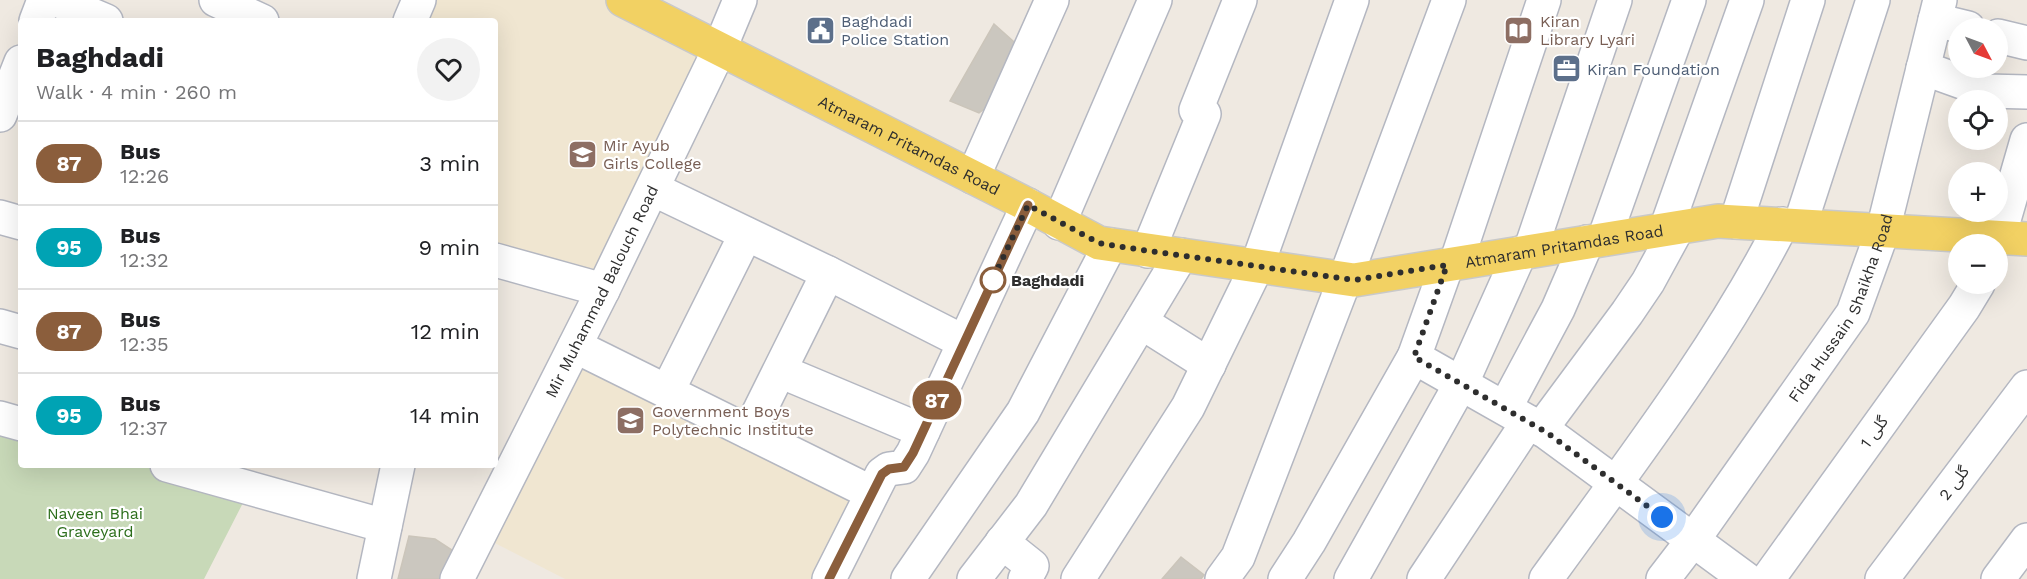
<!DOCTYPE html>
<html lang="en">
<head>
<meta charset="utf-8">
<style>
  body { margin:0; font-family:"Work Sans","Noto Sans Arabic",sans-serif; background:#f2f2f2; color:#202124; height:100vh; display:flex; flex-direction:column; font-size:22px; white-space:nowrap }
  * { box-sizing:border-box; margin:0 }
  p { font-size:20px; color:#757577 }
  .icon { flex:none; width:33px; height:33px; fill:none; stroke:currentColor; stroke-width:2; stroke-linecap:round; stroke-linejoin:round }
  .map { position:relative; flex:1; overflow:hidden }
  .drawer { position:absolute; left:18px; top:18px; width:480px; height:450px; display:flex; flex-direction:column; background:#fff; border-radius:6px; box-shadow:0 6px 24px #0002 }
  .drawer>* { flex:none }
  .badge { padding:0 12px; border-radius:20px; font-size:21px; line-height:39px }
  .needle { width:39px; rotate:131deg }
  .controls { position:absolute; left:1948px; top:18px; display:grid; gap:12px }
  .controls a { display:grid; place-items:center; width:60px; height:60px; border-radius:50%; background:#fff; box-shadow:0 6px 24px #0002; font-size:30px }
  .you { position:absolute; width:30px; height:30px; margin:-15px; border:4px solid #fff; border-radius:50%; background:#1a73e8; box-shadow:0 0 0 9px #1a73e833 }
  .map>.badge { position:absolute; translate:-50% -50%; box-shadow:0 0 0 3px #fff }
  .round { display:grid; place-items:center; flex:none; width:63px; height:63px; border-radius:32px; background:#f2f2f2 }
  .headline { display:flex; align-items:center; justify-content:space-between; height:102px; padding:0 18px }
  h1 { font-size:28px; font-weight:700; line-height:45px }
  ul { padding:0; list-style:none }
  li { display:flex; align-items:center; gap:18px; height:84px; padding:0 18px; border-top:2px solid #e0e0e0 }
  li div { flex:1 }
  li b { display:block; font-size:22px }
  li em { font-style:normal }
  li .badge { min-width:66px; font-weight:700; text-align:center }
  .map>svg:first-child { display:block }
  .education { fill:#f0e6d1 }
  .cemetery { fill:#c8d9b8 }
  .building { fill:#cbc7bf; stroke:#cbc5ba; stroke-width:1.5 }
  .lines { fill:none; stroke-linecap:round; stroke-linejoin:round }
  .minor-casing { stroke:#b4b7c1; stroke-width:36 }
  .major-casing { stroke:#c9c9c9; stroke-width:36 }
  .minor { stroke:#fff; stroke-width:33 }
  .major { stroke:#f2d163; stroke-width:33 }
  .line-casing { stroke:#fff; stroke-width:14 }
  .line { stroke:#8b5e3c; stroke-width:9 }
  .walk { stroke:#2e2e2e; stroke-width:6; stroke-dasharray:0 10.8 }
  .stop-dot { fill:#fff; stroke:#8b5e3c; stroke-width:3 }
  .labels { text-anchor:middle; dominant-baseline:central; stroke-width:4.5; stroke-linejoin:round; paint-order:stroke }
  .service-label { font-size:16px; fill:#4e5e75; stroke:#fff; text-anchor:start }
  .education-label { font-size:16px; fill:#785e54; stroke:#fff; text-anchor:start }
  .street-label { font-size:16px; fill:#2e2e2e; stroke:#fff }
  .stop-label { font-size:16px; font-weight:bold; fill:#2e2e2e; stroke:#fff; text-anchor:start }
  .park-label { font-size:16px; fill:#2c6e1b; stroke:#fff }
</style>
</head>
<body>
<div class="map">
<svg width="2027" height="579" viewBox="0 0 2027 579">
  <rect width="100%" height="100%" fill="#efe9e1"/>
  <g class="education">
    <path d="M 419,0 L 623,0 L 720,48 L 603,290 L 495,260 L 495,21 L 410,21 Z"/>
    <path d="M 575,346 L 872,493 L 826,579 L 565,579 L 479,535 Z"/>
  </g>
  <path class="cemetery" d="M 0,423 L 21,429 L 21,465 L 144,465 L 247,495 L 204,579 L 0,579 Z"/>
  <g class="building">
    <path d="M 994,24 L 1022,49 L 1000,97 L 979,113 L 950,101 Z"/>
    <path d="M 409,536 L 435,539 L 461,556 L 449,579 L 398,579 Z"/>
    <path d="M 1181,557 L 1204,575 L 1201,579 L 1162,579 Z"/>
  </g>
  <g class="lines">
    <defs>
      <g id="minor">
        <path d="M 57,0 L 106,21"/>
        <path d="M 216,0 L 262,21"/>
        <path d="M 1935,20 L 1968,28"/>
        <path d="M 36,21 L 44,0"/>
        <path d="M 410,21 L 419,0"/>
        <path d="M 1998,36 L 2027,43"/>
        <path d="M 1923,68 L 1987,91 L 2027,92"/>
        <path d="M 0,115 L 21,62"/>
        <path d="M 973,177 L 1052,0"/>
        <path d="M 653,189 L 828,273 L 964,342"/>
        <path d="M 0,217 L 21,223"/>
        <path d="M 1736,222 L 1808,0"/>
        <path d="M 1059,223 L 1155,0"/>
        <path d="M 1800,225 L 1873,0"/>
        <path d="M 1666,229 L 1747,0"/>
        <path d="M 1999,237 L 2027,140"/>
        <path d="M 1604,239 L 1689,0"/>
        <path d="M 1148,251 L 1204,114 L 1196,110 L 1240,0"/>
        <path d="M 1530,251 L 1615,0"/>
        <path d="M 495,260 L 603,290"/>
        <path d="M 1456,263 L 1544,0"/>
        <path d="M 1141,322 L 1209,365"/>
        <path d="M 0,326 L 21,332"/>
        <path d="M 575,346 L 872,493"/>
        <path d="M 1414,357 L 1546,432 L 1746,579"/>
        <path d="M 780,371 L 923,431"/>
        <path d="M 667,392 L 746,234"/>
        <path d="M 1505,408 L 1558,309 L 1587,242"/>
        <path d="M 0,418 L 21,424"/>
        <path d="M 1541,429 L 1627,313 L 1648,282 L 1678,227"/>
        <path d="M 749,432 L 828,273"/>
        <path d="M 167,465 L 385,526"/>
        <path d="M 1002,542 L 1032,566 L 1025,579"/>
        <path d="M 374,579 L 398,465"/>
        <path id="s1" d="M 457,579 L 603,290 L 720,48 L 740,0"/>
        <path d="M 829,579 L 882,474 L 889,469 L 904,467 L 913,453 L 1028,205"/>
        <path d="M 908,579 L 1023,412 L 1110,245"/>
        <path d="M 974,579 L 1031,505 L 1181,255"/>
        <path d="M 1078,579 L 1188,407 L 1257,266 L 1352,0"/>
        <path d="M 1222,579 L 1238,557 L 1345,279 L 1449,0"/>
        <path d="M 1285,579 L 1309,542 L 1414,357 L 1447,265"/>
        <path d="M 1351,579 L 1464,378 L 1520,253"/>
        <path d="M 1424,579 L 1528,422"/>
        <path d="M 1546,579 C 1629,464 1717,351 1782,224"/>
        <path id="s2" d="M 1663,579 L 1693,540 L 1853,313 L 1883,230 L 1940,0"/>
        <path d="M 1768,579 L 1964,307 L 1978,284"/>
        <path d="M 1882,579 L 2027,387"/>
        <path d="M 1998,579 L 2027,540"/>
      </g>
      <g id="major">
        <path id="s3" d="M 623,0 L 1028,205 L 1099,243 L 1354,280 L 1718,221 L 2027,239"/>
      </g>
    </defs>
    <use href="#minor" class="minor-casing"/>
    <use href="#major" class="major-casing"/>
    <use href="#minor" class="minor"/>
    <use href="#major" class="major"/>
  </g>
  <g class="lines">
    <defs>
      <path id="line" d="M 829,579 L 882,474 L 889,469 L 904,467 L 913,453 L 1028,205"/>
    </defs>
    <use href="#line" class="line-casing"/>
    <use href="#line" class="line"/>
    <path class="walk" d="M 993,280 L 991,283 L 1028,205 L 1099,243 L 1129,248 L 1354,280 L 1447,265 L 1414,357 L 1546,432 L 1662,517"/>
  </g>
  <defs>
    <symbol id="civic-square" viewBox="-11 -11 22 22"><rect x="-9" y="-9" width="18" height="18" rx="4" fill="#5c6f8a" stroke="#fff"/><path d="M-.6-6.5H3V-4.5H.6V-3L4-1V1h2V6H-6V1h2V-1L-.6-3ZM-1.2 2.5V6h2.4V2.5Z" fill="#fff"/></symbol>
    <symbol id="library-square" viewBox="-11 -11 22 22"><rect x="-9" y="-9" width="18" height="18" rx="4" fill="#8d6e63" stroke="#fff"/><path d="M-6-4Q-3-5.5-.7-3.5V5Q-3 3-6 4ZM6-4Q3-5.5 .7-3.5V5Q3 3 6 4Z" fill="#fff"/></symbol>
    <symbol id="office-square" viewBox="-11 -11 22 22"><rect x="-9" y="-9" width="18" height="18" rx="4" fill="#5c6f8a" stroke="#fff"/><path d="M-6-3h4V-5.5h4V-3h4V5H-6ZM-1-4.5V-3h2v-1.5ZM-6 0V1H6V0Z" fill="#fff"/></symbol>
    <symbol id="school-square" viewBox="-11 -11 22 22"><rect x="-9" y="-9" width="18" height="18" rx="4" fill="#8d6e63" stroke="#fff"/><path d="M0-5L7-2L0 1L-7-2ZM-4 1L0 2.5L4 1V4Q0 6-4 4Z" fill="#fff"/></symbol>
  </defs>
  <g fill-rule="evenodd">
    <use href="#civic-square" x="804" y="14" width="33" height="33"/>
    <use href="#library-square" x="1502" y="14" width="33" height="33"/>
    <use href="#office-square" x="1550" y="52" width="33" height="33"/>
    <use href="#school-square" x="566" y="138" width="33" height="33"/>
    <use href="#school-square" x="614" y="404" width="33" height="33"/>
  </g>
  <circle class="stop-dot" cx="993" cy="280" r="12"/>
  <g class="labels">
    <g class="service-label">
      <text x="841" y="21">Baghdadi<tspan x="841" dy="18">Police Station</tspan></text>
      <text x="1587" y="69">Kiran Foundation</text>
    </g>
    <g class="education-label">
      <text x="1540" y="21">Kiran<tspan x="1540" dy="18">Library Lyari</tspan></text>
      <text x="603" y="145">Mir Ayub<tspan x="603" dy="18">Girls College</tspan></text>
      <text x="652" y="411">Government Boys<tspan x="652" dy="18">Polytechnic Institute</tspan></text>
    </g>
    <g class="street-label">
      <text stroke="none"><textPath href="#s3" startOffset="321">Atmaram Pritamdas Road</textPath></text>
      <text stroke="none"><textPath href="#s3" startOffset="1005">Atmaram Pritamdas Road</textPath></text>
      <text stroke="none"><textPath href="#s1" startOffset="322">Mir Muhammad Balouch Road</textPath></text>
      <text stroke="none"><textPath href="#s2" startOffset="326">Fida Hussain Shaikha Road</textPath></text>
      <text transform="translate(1874 432) rotate(-54)">گلی 1</text>
      <text transform="translate(1954 483) rotate(-53)">گلی 2</text>
    </g>
    <g class="stop-label">
      <text x="1011" y="280">Baghdadi</text>
    </g>
    <g class="park-label">
      <text x="95" y="513">Naveen Bhai<tspan x="95" dy="18">Graveyard</tspan></text>
    </g>
  </g>
</svg>
<div class="controls">
<a><svg class="needle" viewBox="-14 -14 28 28"><path d="M0-13l5 13h-10z" fill="#e53935"/><path d="M0 13l5-13h-10z" fill="#757577"/></svg></a>
<a><svg class="icon" aria-label="locate" viewBox="0 0 24 24"><circle cx="12" cy="12" r="6"/><path d="M12 2v4M12 18v4M2 12h4M18 12h4"/></svg></a>
<a>+</a>
<a>−</a>
</div>
<div class="you" style="left:1662px;top:517px"></div>
<b class="badge" style="left:937px;top:400px;background:#8b5e3c;color:#fff">87</b>
<section class="drawer">
<div class="headline"><div><h1>Baghdadi</h1><p>Walk · 4 min · 260 m</p></div><a class="round"><svg class="icon" aria-label="heart" viewBox="0 0 24 24"><path d="M12 20l-8-8c-3-5 5-10 8-4 3-6 11-1 8 4z"/></svg></a></div>
<ul>
<li><span class="badge" style="background:#8b5e3c;color:#fff">87</span><div><b>Bus</b><p>12:26</p></div><em>3 min</em></li>
<li><span class="badge" style="background:#00a3b4;color:#fff">95</span><div><b>Bus</b><p>12:32</p></div><em>9 min</em></li>
<li><span class="badge" style="background:#8b5e3c;color:#fff">87</span><div><b>Bus</b><p>12:35</p></div><em>12 min</em></li>
<li><span class="badge" style="background:#00a3b4;color:#fff">95</span><div><b>Bus</b><p>12:37</p></div><em>14 min</em></li>
</ul>
</section>
</div>
</body>
</html>
